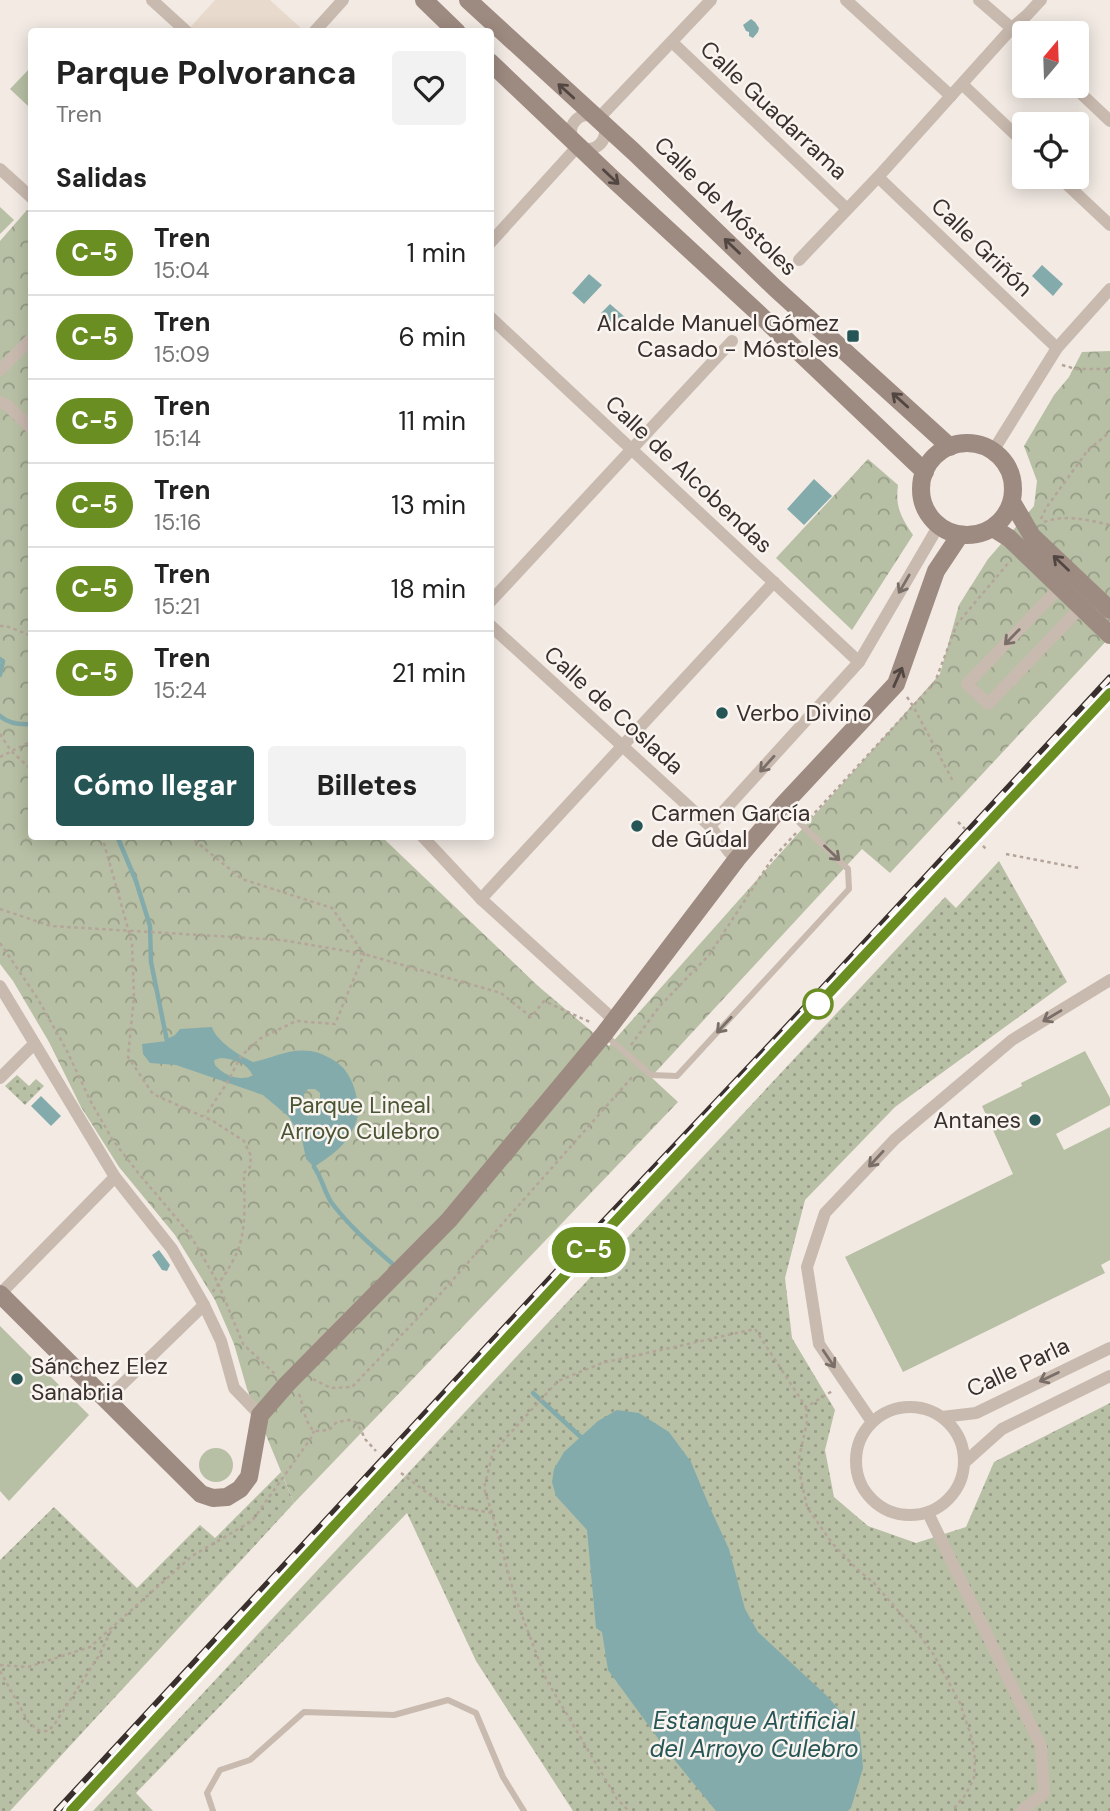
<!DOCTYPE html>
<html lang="es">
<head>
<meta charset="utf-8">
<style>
  body { margin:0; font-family:"DM Sans",sans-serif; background:#f2f2f2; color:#222; height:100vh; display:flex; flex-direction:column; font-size:26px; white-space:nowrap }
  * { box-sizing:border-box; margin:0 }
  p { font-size:23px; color:#767676 }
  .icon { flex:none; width:38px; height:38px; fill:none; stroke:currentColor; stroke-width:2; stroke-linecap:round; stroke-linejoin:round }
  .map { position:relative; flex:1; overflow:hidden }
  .drawer { position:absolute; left:28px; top:28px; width:466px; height:812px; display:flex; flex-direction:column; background:#fff; border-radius:7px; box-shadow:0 4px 18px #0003 }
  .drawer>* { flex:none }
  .badge { padding:0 14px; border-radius:23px; font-size:24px; line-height:46px }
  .needle { width:46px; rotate:19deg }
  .tools { position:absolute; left:1012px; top:21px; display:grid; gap:14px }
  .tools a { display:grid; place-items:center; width:77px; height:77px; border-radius:7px; background:#fff; box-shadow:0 4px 18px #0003; font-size:35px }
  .map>.badge { position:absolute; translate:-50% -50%; box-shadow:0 0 0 4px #fff }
  h2 { padding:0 28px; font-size:26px; line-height:63px }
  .round { display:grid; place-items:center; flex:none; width:74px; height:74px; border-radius:7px; background:#f2f2f2 }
  .headline { display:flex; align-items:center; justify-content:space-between; height:119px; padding:0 28px }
  h1 { font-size:33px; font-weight:700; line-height:52px }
  .button { display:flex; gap:14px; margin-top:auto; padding:14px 28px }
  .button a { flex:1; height:80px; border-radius:7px; background:#265556; color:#fff; font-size:28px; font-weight:700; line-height:80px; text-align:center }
  .button a+a { background:#f2f2f2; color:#222 }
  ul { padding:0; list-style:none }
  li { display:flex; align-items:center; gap:21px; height:84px; padding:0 28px; border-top:2px solid #e0e0e0 }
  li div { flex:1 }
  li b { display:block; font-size:26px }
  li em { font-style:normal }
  li .badge { min-width:77px; font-weight:700; text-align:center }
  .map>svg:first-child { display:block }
  .grass { fill:url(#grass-dots) }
  .forest { fill:url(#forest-crowns) }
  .garden { fill:#b7c0a4 }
  .plaza { fill:#e8dacc }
  .water { fill:#84abac; fill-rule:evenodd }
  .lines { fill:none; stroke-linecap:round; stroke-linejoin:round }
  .stream { stroke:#84abac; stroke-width:4.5 }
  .path { stroke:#b5a49a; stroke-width:2.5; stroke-dasharray:3.5 3.5; stroke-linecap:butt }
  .lane { stroke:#c9baaf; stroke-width:6 }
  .street { stroke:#c9baaf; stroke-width:12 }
  .secondary { stroke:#9d8a81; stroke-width:18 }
  .rail-casing { stroke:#39302d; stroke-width:7 }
  .rail { stroke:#f9f4ef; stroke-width:4.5; stroke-dasharray:13; stroke-linecap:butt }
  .oneway { stroke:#524642 }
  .oneway2 { stroke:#7a6e68 }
  .line-casing { stroke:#fff; stroke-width:16 }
  .line { stroke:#6b8e23; stroke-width:10 }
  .poi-dot { fill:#265556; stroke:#f9f4ef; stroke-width:2.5 }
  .stop-dot { fill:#fff; stroke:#6b8e23; stroke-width:3.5 }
  .labels { text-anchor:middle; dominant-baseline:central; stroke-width:5; stroke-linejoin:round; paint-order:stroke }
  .street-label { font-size:23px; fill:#39302d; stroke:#f9f4ef }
  .poi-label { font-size:23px; fill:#39302d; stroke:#f9f4ef; text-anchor:start }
  .park-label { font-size:23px; fill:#495533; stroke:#f9f4ef }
  .water-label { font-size:24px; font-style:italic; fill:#265556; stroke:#f9f4ef }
</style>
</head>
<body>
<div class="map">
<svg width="1110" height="1811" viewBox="0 0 1110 1811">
  <defs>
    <pattern id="grass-dots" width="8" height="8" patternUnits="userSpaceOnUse" patternTransform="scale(1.75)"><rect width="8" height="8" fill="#b7c0a4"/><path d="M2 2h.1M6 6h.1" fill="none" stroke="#969c86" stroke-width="1.8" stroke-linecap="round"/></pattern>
    <pattern id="forest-crowns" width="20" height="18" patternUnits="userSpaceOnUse" patternTransform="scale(1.75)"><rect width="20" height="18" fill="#b7c0a4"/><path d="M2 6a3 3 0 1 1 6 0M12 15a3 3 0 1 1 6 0" fill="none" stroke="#969c86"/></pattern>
  </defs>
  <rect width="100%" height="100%" fill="#f2eae3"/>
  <g class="grass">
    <path d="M 999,861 L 1067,982 L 895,1107 L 805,1200 L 785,1278 L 792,1338 L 835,1410 L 825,1450 L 834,1497 L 868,1526 L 916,1543 L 966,1527 L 994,1462 L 1110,1403 L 1110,1811 L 573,1811 L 476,1661 L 407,1513 L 136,1793 L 153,1811 L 93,1811 L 945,897 L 956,908 Z"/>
    <path d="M 17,1075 L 29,1086 L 36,1079 L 44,1086 L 25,1105 L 5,1086 Z"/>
    <path d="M 281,1472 L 294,1503 L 10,1811 L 0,1811 L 0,1560 L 54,1507 L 137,1588 L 200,1525 L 215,1538 Z"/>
  </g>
  <g class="forest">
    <path d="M 27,210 L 32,214 L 32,432 L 28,436 L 32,442 L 32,836 L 382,837 L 538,986 L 609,1046 L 940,674 L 959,605 L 988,559 L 1034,506 L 1037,481 L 1024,446 L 1054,395 L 1069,377 L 1082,352 L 1110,351 L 1110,637 L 890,873 L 862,849 L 651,1077 L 678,1102 L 294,1503 L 247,1389 L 234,1344 L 215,1300 L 175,1235 L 119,1167 L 81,1107 L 49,1042 L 13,981 L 0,964 L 0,241 Z"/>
    <path d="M 868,459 L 898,485 C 895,507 901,517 913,535 L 852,630 L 776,558 Z"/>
  </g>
  <g class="garden">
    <path d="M 31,67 L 31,102 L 28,106 L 10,89 Z"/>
    <path d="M 0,207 L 14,220 L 0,234 Z"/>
    <path d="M 1085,1051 L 1110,1098 L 1110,1105 L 1056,1134 L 1064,1150 L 1110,1127 L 1110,1260 L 1101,1265 L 1105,1273 L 903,1372 L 845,1257 L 1013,1174 L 982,1106 L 1022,1086 L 1021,1083 Z"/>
    <path d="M 0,1326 L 89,1415 L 9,1501 L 0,1491 Z"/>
    <circle cx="216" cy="1465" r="17"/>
  </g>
  <path class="plaza" d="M 215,0 L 270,0 L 304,31 L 186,32 Z"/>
  <g class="water">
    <path d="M 751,19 L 755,22 L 759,28 L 758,32 L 753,38 L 749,36 L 749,32 L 746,31 L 743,25 Z"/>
    <path d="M 1042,265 L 1063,284 L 1053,296 L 1032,276 Z"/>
    <path d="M 589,274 L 602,285 L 584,304 L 572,293 Z"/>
    <path d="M 610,304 L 626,318 L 617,328 L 601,313 Z"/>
    <path d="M 814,479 L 832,496 L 804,525 L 787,509 Z"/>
    <path d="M 212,1027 C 216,1041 240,1056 253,1062 C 274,1058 288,1048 311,1051 C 319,1052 334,1059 340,1065 C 354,1076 363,1109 355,1125 C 347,1145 331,1156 314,1167 L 306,1159 L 302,1139 L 289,1117 L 263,1095 L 176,1065 L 150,1063 L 143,1054 L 142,1044 L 167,1041 L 167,1039 L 175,1035 L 180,1029 ZM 221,1058 C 235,1059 247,1063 253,1076 C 238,1081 225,1076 215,1065 L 214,1060 ZM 308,1089 L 315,1089 L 320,1093 L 320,1099 L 316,1104 L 309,1105 L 304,1100 L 304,1094 Z"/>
    <path d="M 41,1096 L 61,1116 L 51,1126 L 31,1106 Z"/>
    <path d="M 159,1250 L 170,1265 L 167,1271 L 162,1270 L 152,1255 Z"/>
    <path d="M 617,1410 L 639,1413 L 669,1432 L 691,1462 L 711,1510 L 729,1549 L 745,1609 L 758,1632 L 826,1695 L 860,1733 L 863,1768 L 851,1808 L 848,1811 L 716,1811 L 668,1752 L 608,1670 L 602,1632 L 596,1628 L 587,1530 L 556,1496 L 552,1482 L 554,1469 L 564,1452 L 598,1421 Z"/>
  </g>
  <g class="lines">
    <g class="stream">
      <path d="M 0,659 L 3,661 L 0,675"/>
      <path d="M 0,716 C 9,724 20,725 32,724"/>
      <path d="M 117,836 L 136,881 L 150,926 L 151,962 L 167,1041 L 170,1043"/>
      <path d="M 314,1163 L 314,1167 C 322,1178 324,1191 331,1202 C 349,1226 371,1245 394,1265"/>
      <path d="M 533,1393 L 583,1439"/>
    </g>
    <g class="path">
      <path d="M 1062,365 L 1076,369 L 1110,369"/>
      <path d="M 1041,519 L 1046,508 L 1088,450 L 1110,432"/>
      <path d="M 1044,522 C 1066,514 1088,520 1110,525"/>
      <path d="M 0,626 L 6,626 L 32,636"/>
      <path d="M 907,697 L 913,706 L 954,783"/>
      <path d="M 0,734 L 11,751 L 32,770"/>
      <path d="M 0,757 L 32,741"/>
      <path d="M 810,818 L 935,682 L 957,624 L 1010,561"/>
      <path d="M 958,822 L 965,829"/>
      <path d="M 102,836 L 132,943 L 134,997 L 128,1057 L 153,1094 L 213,1121 L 244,1141 L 251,1156 L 250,1167 L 244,1173 C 244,1198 247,1226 238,1250 C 232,1265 221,1280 212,1293"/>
      <path d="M 189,836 L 242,879 L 332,908 L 364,954 L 335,1024 L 296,1021 L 261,1038 L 241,1056 L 227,1083 L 205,1116"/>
      <path d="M 387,836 L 390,841"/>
      <path d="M 978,841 L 987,850"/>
      <path d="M 1006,854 L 1079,868"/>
      <path d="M 0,909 L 51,926 L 282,940 L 364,954 L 501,993 L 531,1017 L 544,1001 L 592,1023"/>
      <path d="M 0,943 L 38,999 L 66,1049 L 90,1100 L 112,1139 L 139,1174 L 189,1233 L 218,1283 L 243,1344 L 275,1374"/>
      <path d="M 631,1045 L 659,1007 L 709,955 L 772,859 L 796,833"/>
      <path d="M 313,1379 L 331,1388 L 352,1387 L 434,1301 L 634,1075"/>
      <path d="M 299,1394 C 304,1407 304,1422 314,1431 L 329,1430 L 337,1422 L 349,1420 L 355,1422 L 361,1430 L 365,1439 L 376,1451"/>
      <path d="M 806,1407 L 807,1422 L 799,1458 L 799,1470 L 807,1507 L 832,1543 L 857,1569 L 874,1583 L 920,1636 L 934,1655 L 960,1703 L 972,1739 L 975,1760 L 974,1778 L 966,1794 L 952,1811"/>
      <path d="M 401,1473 L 434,1498 L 449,1505 L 492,1513 L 515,1597 L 546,1679 L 617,1799 L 629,1811"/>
      <path d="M 492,1513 L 484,1488 L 493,1452 L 558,1381 L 602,1363 L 755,1329 L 806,1407 L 834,1390"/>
      <path d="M 0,1665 L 28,1667 L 90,1647 L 192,1556 L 252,1521 L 311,1438 L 314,1431"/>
      <path d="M 0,1671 L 29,1723 L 40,1731 L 48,1731 L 54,1725 L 98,1657 L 113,1627"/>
    </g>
    <g class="lane">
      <path d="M 605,1035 L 651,1075 L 677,1076 L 849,889 L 848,869 L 784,808"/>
      <path d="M 213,1811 L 207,1793 L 220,1770 L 250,1760 L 304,1712 L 394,1715 L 448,1700 L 476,1713 L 503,1777 L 524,1811"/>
    </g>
    <g class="street">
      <path d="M 152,0 L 186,31"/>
      <path d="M 846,0 L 951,96"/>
      <path d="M 979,0 L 1024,39"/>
      <path d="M 314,32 L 343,0"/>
      <path d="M 672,42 L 847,209"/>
      <path d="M 962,84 L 1024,143"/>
      <path d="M 1073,86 L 1110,121"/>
      <circle cx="588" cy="132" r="17"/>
      <path d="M 598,119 L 711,0"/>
      <path d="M 0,169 L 32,198"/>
      <path d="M 878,177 L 1057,348"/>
      <path d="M 1059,177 L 1110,225"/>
      <path d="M 490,243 L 578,146"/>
      <path d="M 799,260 L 878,177 L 1012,28 L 1027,15 L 1041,0"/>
      <path d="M 490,317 L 859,662"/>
      <path d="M 0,370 L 32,338"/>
      <path d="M 0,402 L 7,405 L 32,429"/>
      <path d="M 993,451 L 1057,348 L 1110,289"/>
      <path d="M 1060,587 L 967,684 L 988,704 L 1081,607"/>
      <path d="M 490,602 L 732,341"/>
      <path d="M 490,625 L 710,826 L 729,852 L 737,859"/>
      <path d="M 710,826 L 859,662 L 939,525"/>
      <path d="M 422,836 L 481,899 L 614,1020"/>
      <path d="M 481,899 L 774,582"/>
      <path d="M 0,986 L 115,1177 L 172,1249 L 204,1305 L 221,1341 L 234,1388 L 260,1415"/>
      <path d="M 0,1078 L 34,1044"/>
      <path d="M 0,1294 L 115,1177"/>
      <path d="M 105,1401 L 204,1305"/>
      <circle cx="910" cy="1461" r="54"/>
      <path d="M 942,1417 L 976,1413 L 1110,1348"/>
      <path d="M 872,1422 L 819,1344 L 807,1267 L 825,1213 L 895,1139 L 1012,1040 L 1110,980"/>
      <path d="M 965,1462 L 1002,1429 L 1110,1376"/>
      <path d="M 928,1513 L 1041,1746 L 1044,1793 L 1022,1811"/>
    </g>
    <g class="secondary">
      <path d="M 424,0 L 457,32"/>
      <path d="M 468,0 L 634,152 L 775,288 L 950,447"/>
      <path d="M 490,62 L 613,179 L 756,311 L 925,472"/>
      <circle cx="967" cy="489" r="46"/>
      <path d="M 1012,502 L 1032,536 L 1110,610"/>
      <path d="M 993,528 L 1009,538 L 1110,635"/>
      <path d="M 0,1294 L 201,1494 L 213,1498 L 227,1497 L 240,1489 L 249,1477 L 260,1415 L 287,1384 L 449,1220 L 604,1034 L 737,859 L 782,806 L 896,684 L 936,571 L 960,535"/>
    </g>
    <defs>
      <path id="rail" d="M 57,1811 L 562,1266 L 773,1042 L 1110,678"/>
    </defs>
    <use href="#rail" class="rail-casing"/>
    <use href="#rail" class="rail"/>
  </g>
  <defs><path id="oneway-shaft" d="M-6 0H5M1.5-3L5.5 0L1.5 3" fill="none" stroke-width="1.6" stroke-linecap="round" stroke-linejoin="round" transform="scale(1.75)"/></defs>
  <g class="oneway">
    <use href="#oneway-shaft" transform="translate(566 91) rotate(-138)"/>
    <use href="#oneway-shaft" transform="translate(611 177) rotate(43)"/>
    <use href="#oneway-shaft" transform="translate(732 246) rotate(-136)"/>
    <use href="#oneway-shaft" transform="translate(900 400) rotate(-138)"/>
    <use href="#oneway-shaft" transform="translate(1061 563) rotate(-136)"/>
    <use href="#oneway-shaft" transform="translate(898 677) rotate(-66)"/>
  </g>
  <g class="oneway2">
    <use href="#oneway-shaft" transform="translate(904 584) rotate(120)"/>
    <use href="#oneway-shaft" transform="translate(1012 637) rotate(134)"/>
    <use href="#oneway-shaft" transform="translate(767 764) rotate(132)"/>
    <use href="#oneway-shaft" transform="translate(832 853) rotate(44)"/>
    <use href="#oneway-shaft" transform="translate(1052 1016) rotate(149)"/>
    <use href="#oneway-shaft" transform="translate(724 1025) rotate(133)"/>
    <use href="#oneway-shaft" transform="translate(876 1159) rotate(133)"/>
    <use href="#oneway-shaft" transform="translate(829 1359) rotate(56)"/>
    <use href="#oneway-shaft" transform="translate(1049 1377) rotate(154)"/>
  </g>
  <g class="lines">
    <defs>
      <path id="line" d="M 71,1811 L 568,1272 L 1110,693"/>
    </defs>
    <use href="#line" class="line-casing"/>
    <use href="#line" class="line"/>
  </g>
  <g class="poi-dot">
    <rect x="846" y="329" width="14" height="14" rx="3.5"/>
    <circle cx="722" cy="713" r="7"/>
    <circle cx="637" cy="826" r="7"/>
    <circle cx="1035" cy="1120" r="7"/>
    <circle cx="17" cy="1379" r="7"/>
  </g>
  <circle class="stop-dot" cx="818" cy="1004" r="14"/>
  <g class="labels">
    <g class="street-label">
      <text transform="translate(774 110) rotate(43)">Calle Guadarrama</text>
      <text transform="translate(726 206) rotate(44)">Calle de Móstoles</text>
      <text transform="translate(982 247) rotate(44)">Calle Griñón</text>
      <text transform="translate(689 474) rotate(43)">Calle de Alcobendas</text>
      <text transform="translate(614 710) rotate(42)">Calle de Coslada</text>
      <text transform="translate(1018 1367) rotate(-25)">Calle Parla</text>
    </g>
    <g class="poi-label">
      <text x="839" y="323" text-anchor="end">Alcalde Manuel Gómez<tspan x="839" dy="26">Casado - Móstoles</tspan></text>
      <text x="736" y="713">Verbo Divino</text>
      <text x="651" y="813">Carmen García<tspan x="651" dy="26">de Gúdal</tspan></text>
      <text x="1021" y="1120" text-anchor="end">Antanes</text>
      <text x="31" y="1366">Sánchez Elez<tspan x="31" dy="26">Sanabria</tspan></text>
    </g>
    <g class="park-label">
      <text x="360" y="1105">Parque Lineal<tspan x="360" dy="26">Arroyo Culebro</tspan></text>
    </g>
    <g class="water-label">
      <text x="754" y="1720">Estanque Artificial<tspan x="754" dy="28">del Arroyo Culebro</tspan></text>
    </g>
  </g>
</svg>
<div class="tools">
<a><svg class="needle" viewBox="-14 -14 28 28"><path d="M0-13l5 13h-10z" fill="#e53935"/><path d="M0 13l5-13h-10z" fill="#767676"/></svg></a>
<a><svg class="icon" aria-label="locate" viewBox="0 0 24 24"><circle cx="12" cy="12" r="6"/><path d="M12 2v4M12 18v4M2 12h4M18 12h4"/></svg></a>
</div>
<b class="badge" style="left:589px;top:1250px;background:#6b8e23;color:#fff">C-5</b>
<section class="drawer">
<div class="headline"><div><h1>Parque Polvoranca</h1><p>Tren</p></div><a class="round"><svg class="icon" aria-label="heart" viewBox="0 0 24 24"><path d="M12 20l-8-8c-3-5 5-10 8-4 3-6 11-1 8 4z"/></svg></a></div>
<h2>Salidas</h2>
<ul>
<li><span class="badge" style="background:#6b8e23;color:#fff">C-5</span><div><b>Tren</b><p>15:04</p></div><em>1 min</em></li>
<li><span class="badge" style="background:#6b8e23;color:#fff">C-5</span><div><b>Tren</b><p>15:09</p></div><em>6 min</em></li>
<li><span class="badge" style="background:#6b8e23;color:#fff">C-5</span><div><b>Tren</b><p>15:14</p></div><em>11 min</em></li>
<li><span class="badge" style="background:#6b8e23;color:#fff">C-5</span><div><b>Tren</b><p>15:16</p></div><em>13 min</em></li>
<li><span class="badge" style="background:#6b8e23;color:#fff">C-5</span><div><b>Tren</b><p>15:21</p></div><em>18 min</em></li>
<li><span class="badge" style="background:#6b8e23;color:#fff">C-5</span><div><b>Tren</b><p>15:24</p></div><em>21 min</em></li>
</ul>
<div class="button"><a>Cómo llegar</a><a>Billetes</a></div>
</section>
</div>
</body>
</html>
